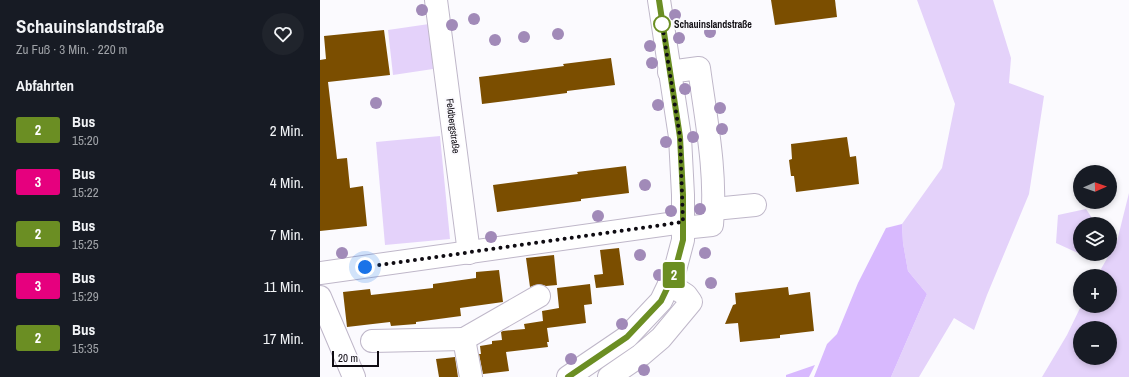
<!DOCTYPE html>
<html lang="de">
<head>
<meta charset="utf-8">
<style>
  body { margin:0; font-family:"Archivo Narrow",sans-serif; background:#20242c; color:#f1f3f6; height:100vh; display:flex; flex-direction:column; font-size:15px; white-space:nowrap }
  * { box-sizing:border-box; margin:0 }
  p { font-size:13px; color:#9ea1a6 }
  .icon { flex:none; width:22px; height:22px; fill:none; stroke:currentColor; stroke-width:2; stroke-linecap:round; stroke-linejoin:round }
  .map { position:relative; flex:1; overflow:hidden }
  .drawer { display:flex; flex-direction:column; background:#171b24; width:320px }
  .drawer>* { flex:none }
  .badge { padding:0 8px; border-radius:3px; font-size:14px; line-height:26px }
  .needle { width:26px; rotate:88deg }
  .buttons { position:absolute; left:753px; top:165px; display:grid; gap:8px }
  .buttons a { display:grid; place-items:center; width:44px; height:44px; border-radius:50%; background:#171b24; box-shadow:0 2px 6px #0003; font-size:20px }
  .scale { position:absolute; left:12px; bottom:10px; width:47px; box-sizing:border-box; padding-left:4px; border:2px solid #0f0c12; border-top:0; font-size:11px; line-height:14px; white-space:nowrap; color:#0f0c12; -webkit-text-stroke:3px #fbfafe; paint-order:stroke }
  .you { position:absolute; width:20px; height:20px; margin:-10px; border:3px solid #fff; border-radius:50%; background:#1a73e8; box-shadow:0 0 0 6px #1a73e833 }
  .map>.badge { position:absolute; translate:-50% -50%; box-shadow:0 0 0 2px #fff }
  h2 { padding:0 16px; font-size:15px; line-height:36px }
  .round { display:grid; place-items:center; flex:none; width:42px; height:42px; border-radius:21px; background:#20242c }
  .headline { display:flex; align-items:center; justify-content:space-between; height:68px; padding:0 16px }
  h1 { font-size:19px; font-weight:700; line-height:30px }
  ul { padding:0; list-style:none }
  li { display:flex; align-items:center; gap:12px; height:52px; padding:0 16px }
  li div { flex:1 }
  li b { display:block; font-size:15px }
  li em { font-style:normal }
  li .badge { min-width:44px; font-weight:700; text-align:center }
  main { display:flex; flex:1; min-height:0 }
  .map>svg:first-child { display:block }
  .green { fill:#e4d2fa; fill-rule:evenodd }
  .forest { fill:#d8b9fe }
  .building { fill:#7b4e00 }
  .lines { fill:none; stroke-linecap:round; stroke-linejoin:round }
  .minor-casing { stroke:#bfb7c9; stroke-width:24 }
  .minor { stroke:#fff; stroke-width:22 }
  .tree { fill:#a18ab8 }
  .line-casing { stroke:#fff; stroke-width:9 }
  .line { stroke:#6b8e23; stroke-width:6 }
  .walk { stroke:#0f0c12; stroke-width:4; stroke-dasharray:0 7.2 }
  .stop-dot { fill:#fff; stroke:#6b8e23; stroke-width:2 }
  .labels { text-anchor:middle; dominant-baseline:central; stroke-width:4; stroke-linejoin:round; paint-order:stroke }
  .stop-label { font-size:10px; font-weight:bold; fill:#0f0c12; stroke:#fbfafe; text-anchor:start }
  .street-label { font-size:10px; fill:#0f0c12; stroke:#fbfafe }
</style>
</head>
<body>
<main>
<section class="drawer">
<div class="headline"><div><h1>Schauinslandstraße</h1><p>Zu Fuß · 3 Min. · 220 m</p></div><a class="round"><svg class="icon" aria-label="heart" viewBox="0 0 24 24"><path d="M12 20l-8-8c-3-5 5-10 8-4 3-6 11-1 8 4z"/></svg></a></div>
<h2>Abfahrten</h2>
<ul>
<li><span class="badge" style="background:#6b8e23;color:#fff">2</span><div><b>Bus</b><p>15:20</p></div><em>2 Min.</em></li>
<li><span class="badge" style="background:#e6007e;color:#fff">3</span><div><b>Bus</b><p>15:22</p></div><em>4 Min.</em></li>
<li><span class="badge" style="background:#6b8e23;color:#fff">2</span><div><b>Bus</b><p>15:25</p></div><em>7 Min.</em></li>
<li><span class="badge" style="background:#e6007e;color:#fff">3</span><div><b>Bus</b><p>15:29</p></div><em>11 Min.</em></li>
<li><span class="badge" style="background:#6b8e23;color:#fff">2</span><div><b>Bus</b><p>15:35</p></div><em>17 Min.</em></li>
</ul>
</section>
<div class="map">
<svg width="809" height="377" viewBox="0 0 809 377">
  <rect width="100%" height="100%" fill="#fbfafe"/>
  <g class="green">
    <path d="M 597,0 L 673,0 L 691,58 L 689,83 L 724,96 L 709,194 L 667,295 L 654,330 L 634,318 L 599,377 L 571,377 L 607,294 L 588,271 L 583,243 L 582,224 L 622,168 L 635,104 Z"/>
    <path d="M 109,24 L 113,69 L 73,75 L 68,30 Z"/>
    <path d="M 120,136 L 130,239 L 65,245 L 56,142 Z"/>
    <path d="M 809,193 L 809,377 L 722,377 L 747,335 L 761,306 L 790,306 L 790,276 L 777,276 L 797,241 ZM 760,328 L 790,328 L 790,358 L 760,358 Z"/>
    <path d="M 766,209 L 776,224 L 760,224 L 760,254 L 736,243 L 738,215 Z"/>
  </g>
  <g class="forest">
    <path d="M 582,224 L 583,243 L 588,271 L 607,294 L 571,377 L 494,377 L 507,344 L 517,334 L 538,283 L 566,228 Z"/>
    <path d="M 495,365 L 489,377 L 466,377 L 466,375 Z"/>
  </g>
  <g class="building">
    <path d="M 451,0 L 515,0 L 517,17 L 455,25 Z"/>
    <path d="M 64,30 L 70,75 L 8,82 L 17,159 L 27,158 L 30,188 L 43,186 L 47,226 L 0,231 L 0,60 L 6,59 L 4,36 Z"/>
    <path d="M 291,58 L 295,85 L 247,91 L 247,93 L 162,104 L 159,77 L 244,66 L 243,64 Z"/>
    <path d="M 527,137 L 530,157 L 536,156 L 539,184 L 476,192 L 474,176 L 471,176 L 469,160 L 472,159 L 471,144 Z"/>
    <path d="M 306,166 L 309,193 L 261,199 L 261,201 L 177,212 L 173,185 L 258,174 L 257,172 Z"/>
    <path d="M 299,248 L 304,285 L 276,288 L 274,275 L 283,274 L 280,250 Z"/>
    <path d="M 234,255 L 237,285 L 226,286 L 219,284 L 210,287 L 206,258 Z"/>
    <path d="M 179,270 L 183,302 L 140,308 L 141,316 L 96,322 L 96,324 L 71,326 L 70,322 L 27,327 L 23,292 L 50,289 L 51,295 L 113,288 L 113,284 L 156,278 L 156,272 Z"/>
    <path d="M 270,284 L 272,304 L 264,305 L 266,323 L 227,328 L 229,342 L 227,342 L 228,347 L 186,352 L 189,371 L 163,374 L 159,354 L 161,354 L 160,346 L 172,344 L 172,341 L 182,340 L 181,332 L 183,331 L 205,329 L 204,324 L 223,321 L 222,311 L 239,308 L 237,288 Z"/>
    <path d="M 468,287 L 469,295 L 490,292 L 494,331 L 460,335 L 460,338 L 420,342 L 418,323 L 405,324 L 413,305 L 416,304 L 415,293 Z"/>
    <path d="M 135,357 L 138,377 L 119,377 L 116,359 Z"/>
  </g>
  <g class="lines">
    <defs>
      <g id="minor">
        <path d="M 116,0 L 149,253"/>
        <path d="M 349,72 L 379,68 C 386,120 397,173 392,225 L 363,228"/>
        <path d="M 394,209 L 435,205"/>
        <path d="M 0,273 L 363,222"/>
        <path d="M 0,297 L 34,377"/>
        <path d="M 144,339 L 219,296"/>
        <path d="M 52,341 L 144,339 L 151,377"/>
        <path d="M 248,377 L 307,337 L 341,301 L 354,274 L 363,240 L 363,195 L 360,137 L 339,0"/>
        <path d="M 289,377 L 321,355 L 341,338 L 371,302 L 366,295 L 349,284"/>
      </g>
    </defs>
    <use href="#minor" class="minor-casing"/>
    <use href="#minor" class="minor"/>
  </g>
  <g class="tree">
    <circle cx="102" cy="10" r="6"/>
    <circle cx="355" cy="15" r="6"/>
    <circle cx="154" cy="19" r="6"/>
    <circle cx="132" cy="25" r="6"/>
    <circle cx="390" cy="32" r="6"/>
    <circle cx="238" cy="34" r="6"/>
    <circle cx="204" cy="37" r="6"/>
    <circle cx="359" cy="38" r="6"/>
    <circle cx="175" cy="40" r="6"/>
    <circle cx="330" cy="46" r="6"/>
    <circle cx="332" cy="63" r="6"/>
    <circle cx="365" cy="89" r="6"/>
    <circle cx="56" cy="103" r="6"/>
    <circle cx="338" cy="105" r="6"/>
    <circle cx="400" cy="108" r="6"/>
    <circle cx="402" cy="129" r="6"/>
    <circle cx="373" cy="137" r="6"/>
    <circle cx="346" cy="142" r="6"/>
    <circle cx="325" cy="185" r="6"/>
    <circle cx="380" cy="209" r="6"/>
    <circle cx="351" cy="211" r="6"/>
    <circle cx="278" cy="216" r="6"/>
    <circle cx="171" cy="237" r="6"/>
    <circle cx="22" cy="253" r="6"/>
    <circle cx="385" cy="253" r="6"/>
    <circle cx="320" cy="255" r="6"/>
    <circle cx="339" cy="275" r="6"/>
    <circle cx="391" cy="283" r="6"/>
    <circle cx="302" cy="324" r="6"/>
    <circle cx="251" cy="359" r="6"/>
    <circle cx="324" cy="370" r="6"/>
  </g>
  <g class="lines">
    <defs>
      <path id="line" d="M 248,377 L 307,337 L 341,301 L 354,274 L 363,240 L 363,195 L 360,137 L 339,0"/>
    </defs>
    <use href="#line" class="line-casing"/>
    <use href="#line" class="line"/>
    <path class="walk" d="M 45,267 L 363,222 L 360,137 L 342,24"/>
  </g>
  <circle class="stop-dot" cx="342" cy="24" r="8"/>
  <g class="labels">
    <g class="stop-label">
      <text x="354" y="24">Schauinslandstraße</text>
    </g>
    <g class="street-label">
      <text transform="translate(133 126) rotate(83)">Feldbergstraße</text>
    </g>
  </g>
</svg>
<div class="buttons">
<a><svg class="needle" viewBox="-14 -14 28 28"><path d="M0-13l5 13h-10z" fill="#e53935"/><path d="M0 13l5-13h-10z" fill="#9ea1a6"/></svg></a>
<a><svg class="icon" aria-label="layers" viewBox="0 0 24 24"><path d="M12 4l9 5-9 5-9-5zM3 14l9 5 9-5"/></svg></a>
<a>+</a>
<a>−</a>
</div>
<div class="scale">20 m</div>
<div class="you" style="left:45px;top:267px"></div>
<b class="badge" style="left:354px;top:275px;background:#6b8e23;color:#fff">2</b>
</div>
</main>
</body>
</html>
